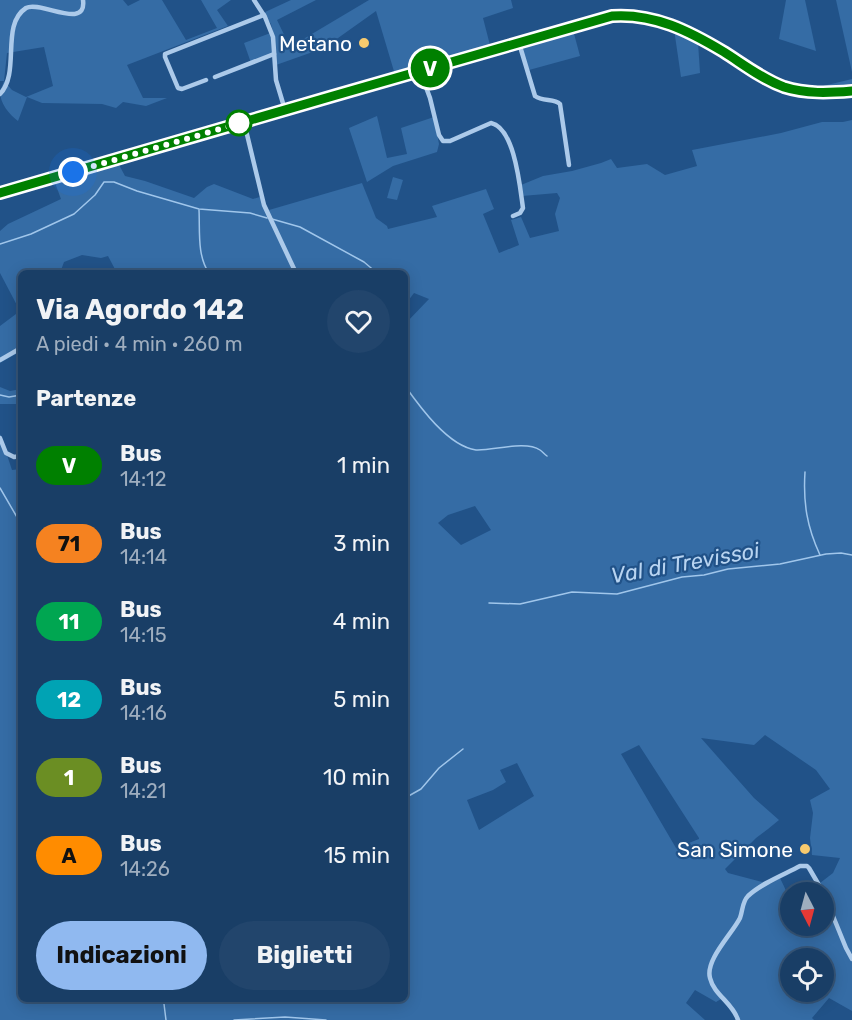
<!DOCTYPE html>
<html lang="it">
<head>
<meta charset="utf-8">
<style>
  body { margin:0; font-family:Rubik,sans-serif; background:#22456c; color:#f1f3f6; height:100vh; display:flex; flex-direction:column; font-size:22px; white-space:nowrap }
  * { box-sizing:border-box; margin:0 }
  p { font-size:20px; color:#9faebf }
  .icon { flex:none; width:33px; height:33px; fill:none; stroke:currentColor; stroke-width:2; stroke-linecap:round; stroke-linejoin:round }
  .map { position:relative; flex:1; overflow:hidden }
  .drawer { position:absolute; left:18px; top:270px; width:390px; height:732px; display:flex; flex-direction:column; background:#193e66; border-radius:9px; box-shadow:0 3px 15px #0003,0 0 0 2px #37577a }
  .drawer>* { flex:none }
  .badge { padding:0 12px; border-radius:20px; font-size:21px; line-height:39px }
  .needle { width:39px; rotate:174deg }
  .buttons { position:absolute; left:780px; top:882px; display:grid; gap:12px }
  .buttons a { display:grid; place-items:center; width:54px; height:54px; border-radius:50%; background:#193e66; box-shadow:0 3px 15px #0003,0 0 0 2px #37577a; font-size:30px }
  .you { position:absolute; width:30px; height:30px; margin:-15px; border:4px solid #fff; border-radius:50%; background:#1a73e8; box-shadow:0 0 0 9px #1a73e833 }
  .map>.badge { position:absolute; translate:-50% -50%; box-shadow:0 0 0 3px #fff }
  h2 { padding:0 18px; font-size:22px; line-height:54px }
  .round { display:grid; place-items:center; flex:none; width:63px; height:63px; border-radius:32px; background:#22456c }
  .head { display:flex; align-items:center; justify-content:space-between; height:102px; padding:0 18px }
  h1 { font-size:28px; font-weight:700; line-height:45px }
  .cta { display:flex; gap:12px; margin-top:auto; padding:12px 18px }
  .cta a { flex:1; height:69px; border-radius:36px; background:#90b9f0; color:#111; font-size:24px; font-weight:700; line-height:69px; text-align:center }
  .cta a+a { background:#22456c; color:#f1f3f6 }
  ul { padding:0; list-style:none }
  li { display:flex; align-items:center; gap:18px; height:78px; padding:0 18px }
  li div { flex:1 }
  li b { display:block; font-size:22px }
  li em { font-style:normal }
  li .badge { min-width:66px; font-weight:700; text-align:center }
  .map>svg:first-child { display:block }
  .green { fill:#356ca5; fill-rule:evenodd }
  .lines { fill:none; stroke-linecap:round; stroke-linejoin:round }
  .stream { stroke:#a0c6eb; stroke-width:1.5 }
  .minor { stroke:#accaea; stroke-width:4.5 }
  .major { stroke:#f0f6fe; stroke-width:6 }
  .line-casing { stroke:#fff; stroke-width:14 }
  .line { stroke:#008000; stroke-width:9 }
  .walk { stroke:#fff; stroke-width:6; stroke-dasharray:0 10.8 }
  .poi-dot { fill:#f7ca6e; stroke:#215288; stroke-width:2 }
  .stop-dot { fill:#fff; stroke:#008000; stroke-width:3 }
  .labels { text-anchor:middle; dominant-baseline:central; stroke-width:4.5; stroke-linejoin:round; paint-order:stroke }
  .poi-label { font-size:21px; fill:#fff; stroke:#215288; text-anchor:end }
  .water-label { font-size:22px; font-style:italic; fill:#b8d4f1; stroke:#215288 }
</style>
</head>
<body>
<div class="map">
<svg width="852" height="1020" viewBox="0 0 852 1020">
  <rect width="100%" height="100%" fill="#215288"/>
  <g class="green">
    <path d="M 0,0 L 123,0 L 128,6 L 140,0 L 162,0 L 186,40 L 217,28 L 201,0 L 231,0 L 217,10 L 228,26 L 127,65 L 143,98 L 167,98 L 146,106 L 123,102 L 116,108 L 102,104 L 42,103 L 27,97 L 18,121 C 9,114 0,104 0,91 C 1,88 3,85 4,81 L 0,81 ZM 44,47 L 53,86 L 26,97 L 12,90 L 4,81 L 7,53 Z"/>
    <path d="M 291,0 L 316,0 L 277,20 L 290,47 L 369,0 L 511,0 L 513,8 L 483,18 L 492,53 L 396,78 L 376,11 L 324,48 L 276,65 L 276,55 L 251,63 L 244,43 L 273,32 L 271,24 L 263,13 Z"/>
    <path d="M 786,0 L 805,0 L 816,51 L 779,39 Z"/>
    <path d="M 836,0 L 852,0 L 852,72 Z"/>
    <path d="M 674,29 L 698,42 L 700,73 L 681,77 Z"/>
    <path d="M 573,30 L 580,56 L 529,70 L 521,45 Z"/>
    <path d="M 852,79 L 852,93 L 825,94 L 823,86 Z"/>
    <path d="M 377,116 L 387,158 L 407,154 L 401,128 L 434,117 L 439,144 L 437,152 L 393,166 L 367,182 L 349,128 Z"/>
    <path d="M 852,120 L 852,1011 L 829,998 L 812,1018 L 814,1020 L 736,1020 L 735,1015 L 721,999 L 716,1002 L 695,990 L 686,1003 L 705,1020 L 0,1020 L 0,434 L 12,470 L 21,469 L 21,999 L 405,999 L 405,324 L 429,299 L 414,293 L 408,301 L 405,303 L 405,273 L 117,273 L 108,256 L 101,258 L 82,255 L 64,262 L 60,273 L 21,273 L 21,351 L 0,363 L 0,326 L 20,311 L 0,273 L 0,231 L 8,224 L 61,199 L 54,180 L 117,161 L 125,176 L 145,181 L 194,198 L 207,187 L 214,184 L 253,199 L 263,196 L 266,204 L 269,210 L 362,183 L 376,218 L 387,226 L 388,229 L 437,217 L 432,206 L 486,189 L 494,209 L 483,214 L 499,253 L 519,245 L 511,220 L 521,217 L 530,238 L 559,231 L 555,214 L 560,198 L 557,193 L 522,196 L 521,185 L 543,176 L 572,171 L 601,163 L 611,159 L 617,168 L 647,164 L 665,175 L 697,166 L 692,150 L 781,133 L 822,122 L 843,122 ZM 475,506 L 491,530 L 461,545 L 438,523 L 448,515 ZM 765,735 L 816,770 L 830,789 L 810,800 L 813,813 L 810,838 L 812,855 L 840,858 L 833,873 L 820,883 L 822,887 L 811,892 L 824,892 L 824,926 L 790,926 L 790,899 L 780,878 L 770,884 L 728,873 L 725,869 L 756,838 L 768,829 L 779,820 L 754,798 L 701,738 L 754,745 ZM 639,745 L 699,838 L 699,839 L 676,848 L 621,754 ZM 517,763 L 534,796 L 479,830 L 467,800 L 493,790 L 506,782 L 500,770 ZM 790,958 L 824,958 L 824,992 L 790,992 Z"/>
    <path d="M 393,177 L 403,180 L 397,200 L 387,198 Z"/>
    <path d="M 0,387 L 10,391 L 21,389 L 21,404 L 0,404 Z"/>
  </g>
  <g class="lines">
    <g class="stream">
      <path d="M 199,210 C 200,231 197,256 209,273"/>
      <path d="M 272,219 L 300,227 L 364,262 L 377,273"/>
      <path d="M 0,244 L 31,234 L 74,214 L 95,195 L 104,182 L 114,182 L 137,191 L 199,209 L 250,213 L 267,218"/>
      <path d="M 405,386 C 420,407 448,446 476,450 C 493,451 525,440 540,450 C 543,452 544,454 547,456"/>
      <path d="M 0,395 L 9,397 L 21,395"/>
      <path d="M 805,472 C 803,503 807,527 820,555"/>
      <path d="M 0,488 L 21,524"/>
      <path d="M 489,603 L 520,604 L 572,592 L 617,594 L 682,577 L 704,575 L 728,569 L 780,564 L 826,554 L 841,553 L 852,555"/>
      <path d="M 405,798 L 421,789 L 439,768 L 463,749"/>
      <path d="M 234,999 L 238,1002 L 245,999"/>
      <path d="M 166,1020 L 164,1004 L 166,999"/>
      <path d="M 234,1020 L 285,1017 L 326,1020"/>
    </g>
    <g class="minor">
      <path d="M 254,0 L 265,17 L 273,37 L 276,80 L 285,110"/>
      <path d="M 519,43 L 535,96 C 543,102 554,98 560,104 L 569,165"/>
      <path d="M 420,71 L 430,98 L 439,135 L 443,141 L 450,141 L 491,123 C 515,128 520,188 523,208 L 520,213 L 513,216"/>
      <path d="M 215,77 L 274,54"/>
      <path d="M 206,80 L 182,89 L 178,88 L 165,57 L 165,54 L 264,15"/>
      <path d="M 0,94 C 21,72 0,25 26,8 C 40,0 87,31 83,0"/>
      <path d="M 244,122 L 264,205 L 296,273"/>
      <path d="M 0,360 L 21,348"/>
      <path d="M 0,438 L 6,453 L 14,457 L 21,456"/>
      <path d="M 824,894 L 846,948 L 852,959"/>
      <path d="M 738,1020 C 733,1003 714,995 710,978 C 705,960 732,934 740,918 C 743,910 742,902 748,896 C 762,883 783,875 800,866 L 807,866 L 809,868 L 823,892"/>
    </g>
    <path class="major" d="M 0,193 L 333,96 L 612,17 C 654,13 689,31 724,52 C 743,64 762,79 784,87 C 806,94 829,93 852,91"/>
  </g>
  <g class="lines">
    <defs>
      <path id="line" d="M 0,193 L 333,96 L 612,16 C 654,13 689,31 724,52 C 743,64 762,79 784,87 C 806,94 829,93 852,91"/>
    </defs>
    <use href="#line" class="line-casing"/>
    <use href="#line" class="line"/>
    <path class="walk" d="M 73,172 L 244,122 L 239,123"/>
  </g>
  <g class="poi-dot">
    <circle cx="364" cy="43" r="6"/>
    <circle cx="805" cy="849" r="6"/>
  </g>
  <circle class="stop-dot" cx="239" cy="123" r="12"/>
  <g class="labels">
    <g class="poi-label">
      <text x="352" y="43">Metano</text>
      <text x="793" y="849">San Simone</text>
    </g>
    <g class="water-label">
      <text transform="translate(685 563) rotate(-10)">Val di Trevissoi</text>
    </g>
  </g>
</svg>
<div class="buttons">
<a><svg class="needle" viewBox="-14 -14 28 28"><path d="M0-13l5 13h-10z" fill="#e53935"/><path d="M0 13l5-13h-10z" fill="#9faebf"/></svg></a>
<a><svg class="icon" aria-label="locate" viewBox="0 0 24 24"><circle cx="12" cy="12" r="6"/><path d="M12 2v4M12 18v4M2 12h4M18 12h4"/></svg></a>
</div>
<div class="you" style="left:73px;top:172px"></div>
<b class="badge" style="left:430px;top:68px;background:#008000;color:#fff">V</b>
<section class="drawer">
<div class="head"><div><h1>Via Agordo 142</h1><p>A piedi · 4 min · 260 m</p></div><a class="round"><svg class="icon" aria-label="heart" viewBox="0 0 24 24"><path d="M12 20l-8-8c-3-5 5-10 8-4 3-6 11-1 8 4z"/></svg></a></div>
<h2>Partenze</h2>
<ul>
<li><span class="badge" style="background:#008000;color:#fff">V</span><div><b>Bus</b><p>14:12</p></div><em>1 min</em></li>
<li><span class="badge" style="background:#f58220;color:#111">71</span><div><b>Bus</b><p>14:14</p></div><em>3 min</em></li>
<li><span class="badge" style="background:#00a651;color:#fff">11</span><div><b>Bus</b><p>14:15</p></div><em>4 min</em></li>
<li><span class="badge" style="background:#00a3b4;color:#fff">12</span><div><b>Bus</b><p>14:16</p></div><em>5 min</em></li>
<li><span class="badge" style="background:#6b8e23;color:#fff">1</span><div><b>Bus</b><p>14:21</p></div><em>10 min</em></li>
<li><span class="badge" style="background:#ff8c00;color:#111">A</span><div><b>Bus</b><p>14:26</p></div><em>15 min</em></li>
</ul>
<div class="cta"><a>Indicazioni</a><a>Biglietti</a></div>
</section>
</div>
</body>
</html>
